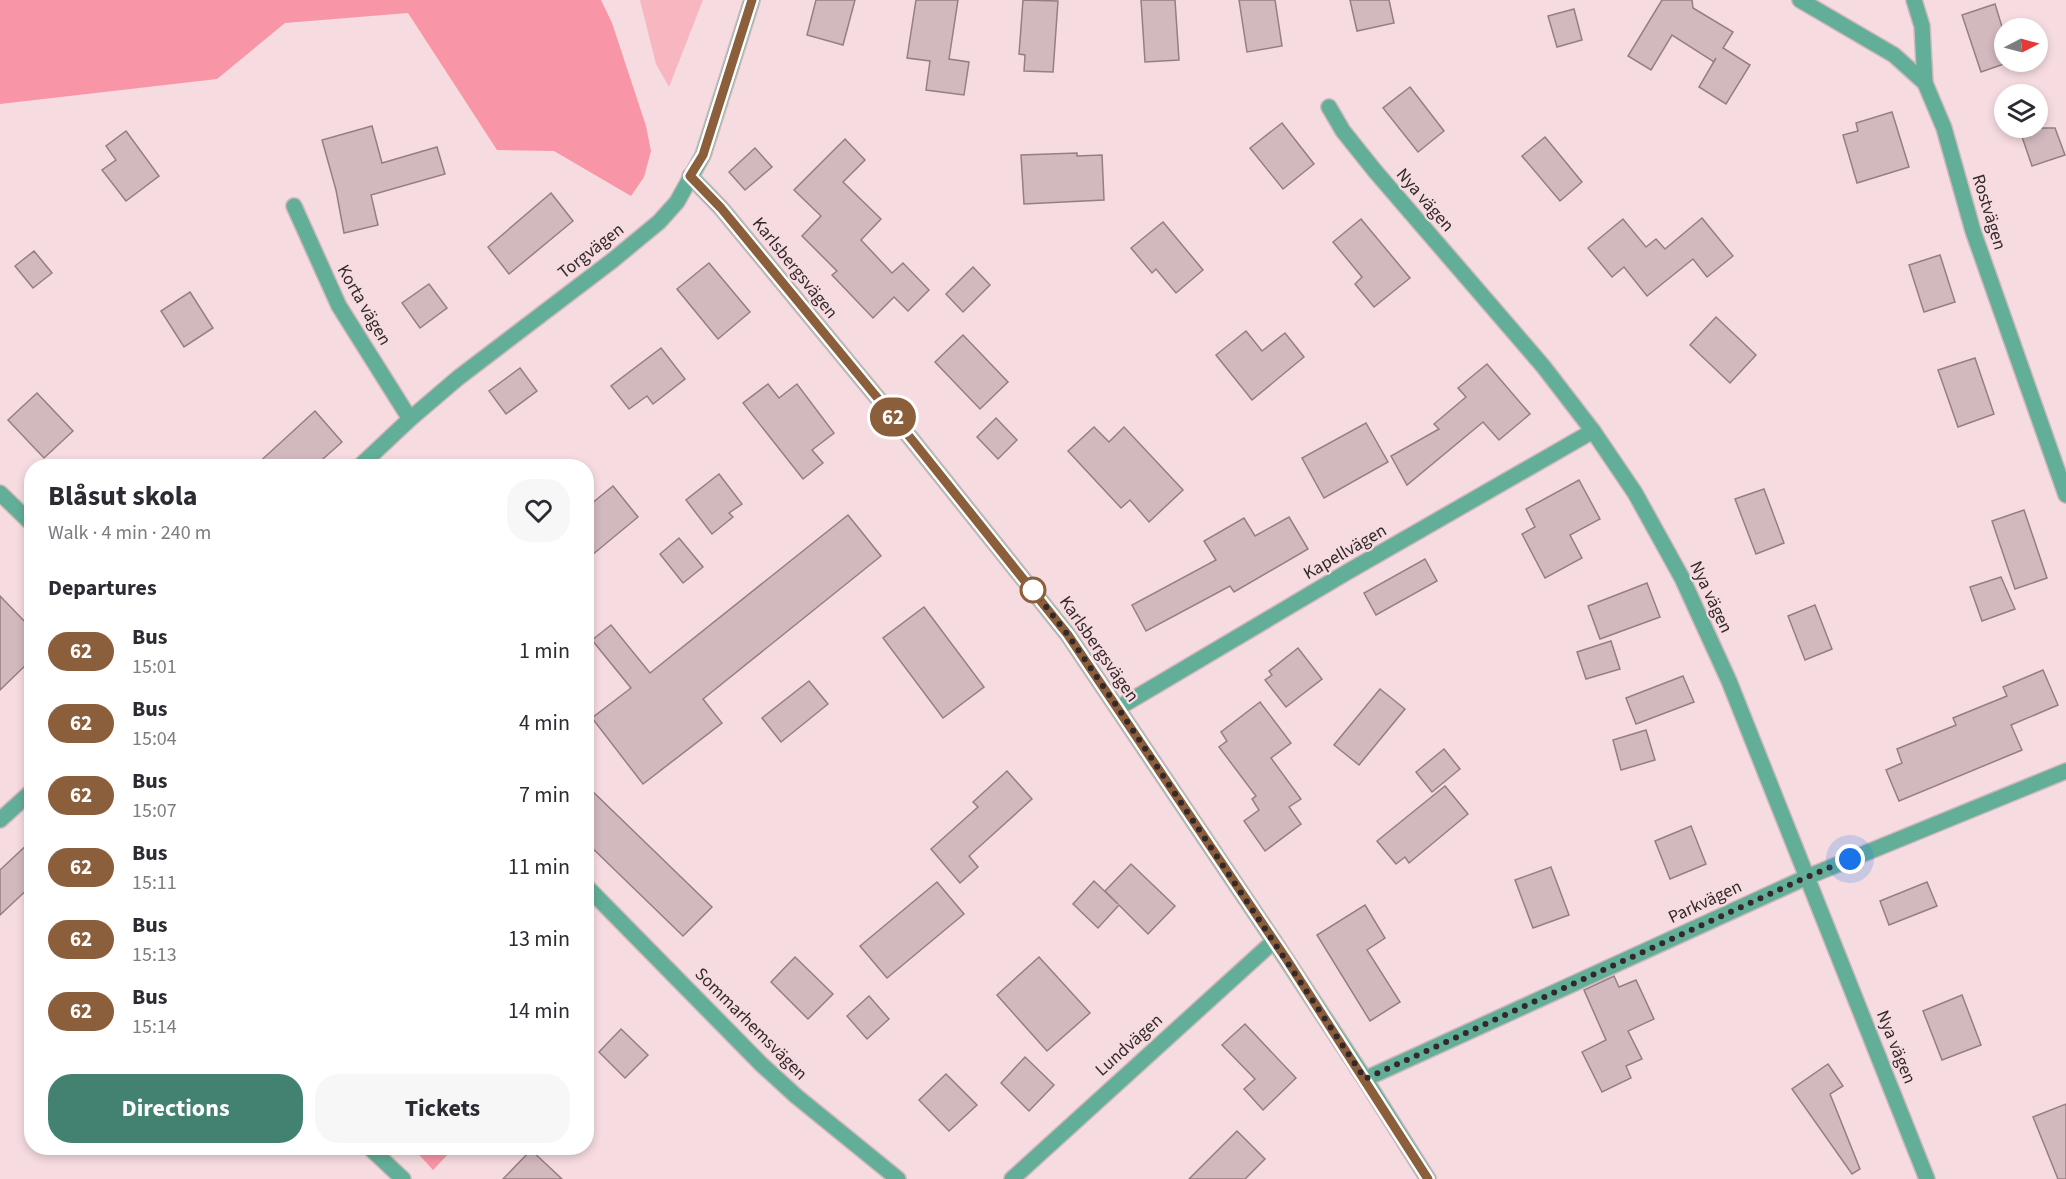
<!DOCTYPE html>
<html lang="en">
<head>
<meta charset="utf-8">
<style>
  body { margin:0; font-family:"Source Sans 3",sans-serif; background:#f7f7f7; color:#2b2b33; height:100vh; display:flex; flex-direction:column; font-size:22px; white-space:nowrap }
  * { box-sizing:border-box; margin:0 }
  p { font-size:20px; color:#7c7c81 }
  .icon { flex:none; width:33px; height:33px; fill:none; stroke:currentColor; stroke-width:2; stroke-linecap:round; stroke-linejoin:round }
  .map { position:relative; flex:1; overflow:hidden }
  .details { position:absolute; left:24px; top:459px; width:570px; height:696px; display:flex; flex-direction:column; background:#fff; border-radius:24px; box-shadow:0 3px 9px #0003 }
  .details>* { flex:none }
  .badge { padding:0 12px; border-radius:20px; font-size:21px; line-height:39px }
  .needle { width:39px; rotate:84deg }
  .tools { position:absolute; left:1994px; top:18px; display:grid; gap:12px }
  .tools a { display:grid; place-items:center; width:54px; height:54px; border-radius:50%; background:#fff; box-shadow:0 3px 9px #0003; font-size:30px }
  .you { position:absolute; width:30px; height:30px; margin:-15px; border:4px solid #fff; border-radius:50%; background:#1a73e8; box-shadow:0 0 0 9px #1a73e833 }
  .map>.badge { position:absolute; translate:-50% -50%; box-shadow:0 0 0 3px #fff }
  h2 { padding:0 24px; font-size:22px; line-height:54px }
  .round { display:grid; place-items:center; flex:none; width:63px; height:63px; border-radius:24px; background:#f7f7f7 }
  .head { display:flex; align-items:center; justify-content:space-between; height:102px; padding:0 24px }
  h1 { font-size:28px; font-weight:700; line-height:45px }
  .button { display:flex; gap:12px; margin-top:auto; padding:12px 24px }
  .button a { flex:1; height:69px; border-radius:24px; background:#438271; color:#fff; font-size:24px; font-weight:700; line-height:69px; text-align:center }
  .button a+a { background:#f7f7f7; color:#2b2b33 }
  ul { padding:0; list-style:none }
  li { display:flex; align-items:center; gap:18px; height:72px; padding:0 24px }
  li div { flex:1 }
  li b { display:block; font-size:22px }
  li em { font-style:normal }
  li .badge { min-width:66px; font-weight:700; text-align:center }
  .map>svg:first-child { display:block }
  .green { fill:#f8b6c1 }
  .forest { fill:#f895a7 }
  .building { fill:#d2b9bd; stroke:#967e82; stroke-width:1.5 }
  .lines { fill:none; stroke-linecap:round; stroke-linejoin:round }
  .street-casing { stroke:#cfb8bc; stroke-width:18 }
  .street { stroke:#63ae98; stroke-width:15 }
  .line-casing { stroke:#fff; stroke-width:14 }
  .line { stroke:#8b5e3c; stroke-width:9 }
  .walk { stroke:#33292b; stroke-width:6; stroke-dasharray:0 10.8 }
  .stop-dot { fill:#fff; stroke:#8b5e3c; stroke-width:3 }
  .labels { text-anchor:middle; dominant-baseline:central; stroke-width:4.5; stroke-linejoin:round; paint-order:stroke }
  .street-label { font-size:18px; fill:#33292b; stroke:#f6dce0 }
</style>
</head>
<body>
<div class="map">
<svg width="2066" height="1179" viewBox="0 0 2066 1179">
  <rect width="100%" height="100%" fill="#f6dce0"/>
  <path class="green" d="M 640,0 L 703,0 L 669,87 L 656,64 Z"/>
  <g class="forest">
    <path d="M 0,0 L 601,0 L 612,23 L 646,126 L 651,151 L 644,177 L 631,196 L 554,151 L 497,150 L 408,13 L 285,23 L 217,79 L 0,104 Z"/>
    <path d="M 413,1148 L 454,1148 L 433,1170 Z"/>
  </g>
  <g class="building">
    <path d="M 816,0 L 855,0 L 843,45 L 807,35 Z"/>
    <path d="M 916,0 L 958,0 L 949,59 L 969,62 L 964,95 L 926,90 L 930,61 L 907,58 Z"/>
    <path d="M 1023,0 L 1058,1 L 1053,72 L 1024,71 L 1025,55 L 1019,54 Z"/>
    <path d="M 1141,0 L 1175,0 L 1179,60 L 1145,62 Z"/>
    <path d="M 1239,0 L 1275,0 L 1282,46 L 1247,52 Z"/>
    <path d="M 1350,0 L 1389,0 L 1394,23 L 1357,31 Z"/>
    <path d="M 1662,0 L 1692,0 L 1693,8 L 1733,32 L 1723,48 L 1750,65 L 1726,104 L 1699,87 L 1716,58 L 1714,62 L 1672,35 L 1651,70 L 1628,56 Z"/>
    <path d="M 1995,4 L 2004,33 L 2004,64 L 1981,72 L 1962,15 Z"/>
    <path d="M 1574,9 L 1582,40 L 1557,47 L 1548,16 Z"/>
    <path d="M 1410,87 L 1444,131 L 1418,152 L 1383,108 Z"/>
    <path d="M 1892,112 L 1909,167 L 1857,183 L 1843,135 L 1858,131 L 1856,123 Z"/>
    <path d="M 1282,123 L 1314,164 L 1283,189 L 1250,148 Z"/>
    <path d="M 372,126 L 382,163 L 437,147 L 445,174 L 371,195 L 378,225 L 344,233 L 336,190 L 322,140 Z"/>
    <path d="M 2019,128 L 2055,128 L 2065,155 L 2032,166 Z"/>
    <path d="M 126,131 L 159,176 L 126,201 L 102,170 L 116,160 L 106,146 Z"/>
    <path d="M 1545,137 L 1582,182 L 1560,201 L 1522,156 Z"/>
    <path d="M 845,139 L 865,160 L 843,182 L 881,219 L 861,240 L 892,273 L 903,263 L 929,290 L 908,311 L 894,297 L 873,318 L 832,275 L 837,271 L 802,236 L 821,216 L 794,190 Z"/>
    <path d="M 755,148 L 772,167 L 745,190 L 729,172 Z"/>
    <path d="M 1077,153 L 1077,156 L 1102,155 L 1104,200 L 1024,204 L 1021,155 Z"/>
    <path d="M 551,193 L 573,221 L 509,274 L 488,247 Z"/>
    <path d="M 1702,218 L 1733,256 L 1707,277 L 1693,259 L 1647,296 L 1624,267 L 1612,277 L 1588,248 L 1623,219 L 1646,247 L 1656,239 L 1665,249 Z"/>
    <path d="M 1361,219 L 1410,278 L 1374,307 L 1355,284 L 1362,277 L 1333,242 Z"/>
    <path d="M 1163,222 L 1203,270 L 1176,293 L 1156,269 L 1152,273 L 1131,248 Z"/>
    <path d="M 34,251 L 52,273 L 33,288 L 15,266 Z"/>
    <path d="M 1940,255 L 1955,302 L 1924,312 L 1909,265 Z"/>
    <path d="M 709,263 L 750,312 L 718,339 L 677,289 Z"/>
    <path d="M 973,267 L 990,285 L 963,312 L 946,294 Z"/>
    <path d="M 429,284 L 447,308 L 420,328 L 402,303 Z"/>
    <path d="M 190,292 L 213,328 L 184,347 L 161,311 Z"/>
    <path d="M 1716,317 L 1756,355 L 1730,383 L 1690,345 Z"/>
    <path d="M 1246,331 L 1262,351 L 1285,333 L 1304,357 L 1252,400 L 1216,355 Z"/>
    <path d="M 963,335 L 1008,382 L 980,409 L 935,362 Z"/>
    <path d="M 661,348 L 685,379 L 653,404 L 647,396 L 629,409 L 611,386 Z"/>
    <path d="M 1975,358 L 1994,414 L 1958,427 L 1938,370 Z"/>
    <path d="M 1487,364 L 1530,414 L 1499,440 L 1483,422 L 1407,485 L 1391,456 L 1439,429 L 1434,424 L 1466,397 L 1458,388 Z"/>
    <path d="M 520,368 L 537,391 L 506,414 L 489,391 Z"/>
    <path d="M 768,384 L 779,398 L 797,384 L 834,433 L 812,450 L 823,463 L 803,479 L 743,403 Z"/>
    <path d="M 37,393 L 73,431 L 44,458 L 8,420 Z"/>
    <path d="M 315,411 L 342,442 L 315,466 L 255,466 Z"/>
    <path d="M 996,418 L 1017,440 L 998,459 L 977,437 Z"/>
    <path d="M 1366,423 L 1388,462 L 1324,498 L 1302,458 Z"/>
    <path d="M 1094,427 L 1109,442 L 1124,427 L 1183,490 L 1149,522 L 1130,500 L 1121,508 L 1068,451 Z"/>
    <path d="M 719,474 L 742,504 L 729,513 L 733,517 L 712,534 L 686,500 Z"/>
    <path d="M 1579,480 L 1600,519 L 1570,535 L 1582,558 L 1545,578 L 1522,534 L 1535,527 L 1526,509 Z"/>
    <path d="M 613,486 L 638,517 L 586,560 L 586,508 Z"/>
    <path d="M 1764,489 L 1784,543 L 1756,554 L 1735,499 Z"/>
    <path d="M 2024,510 L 2047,578 L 2015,589 L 1992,521 Z"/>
    <path d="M 848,515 L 881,556 L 703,699 L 722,723 L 643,784 L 592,718 L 631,688 L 592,640 L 611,625 L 650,673 Z"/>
    <path d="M 1289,517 L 1308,549 L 1234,592 L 1230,586 L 1146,631 L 1132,605 L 1216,560 L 1204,541 L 1244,518 L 1255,536 Z"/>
    <path d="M 679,538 L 703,567 L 683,583 L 660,554 Z"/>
    <path d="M 1425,559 L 1437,581 L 1376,615 L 1364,593 Z"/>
    <path d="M 2001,577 L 2015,609 L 1982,621 L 1970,587 Z"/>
    <path d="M 1647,583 L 1660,617 L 1600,639 L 1588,606 Z"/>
    <path d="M 0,596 L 32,629 L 32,659 L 0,690 Z"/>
    <path d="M 1815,605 L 1832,649 L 1805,660 L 1788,616 Z"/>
    <path d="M 924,607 L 984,687 L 943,718 L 883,638 Z"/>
    <path d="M 1611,641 L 1620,669 L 1586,679 L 1577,652 Z"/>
    <path d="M 1298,648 L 1322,679 L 1286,707 L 1265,680 L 1272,675 L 1269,671 Z"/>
    <path d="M 2043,670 L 2058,705 L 2011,725 L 2022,750 L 1899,801 L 1886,770 L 1902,763 L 1897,749 L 1956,725 L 1953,718 L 2007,696 L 2003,687 Z"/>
    <path d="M 1683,676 L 1694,702 L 1636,724 L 1626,698 Z"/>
    <path d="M 809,681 L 828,704 L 781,742 L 762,718 Z"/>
    <path d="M 1380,689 L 1405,709 L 1359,765 L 1334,745 Z"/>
    <path d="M 1260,702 L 1291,743 L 1271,758 L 1301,799 L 1289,807 L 1301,824 L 1265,851 L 1244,821 L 1259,810 L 1252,799 L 1256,796 L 1219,747 L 1227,741 L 1221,732 Z"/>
    <path d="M 1646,730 L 1655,760 L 1621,770 L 1613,740 Z"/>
    <path d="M 1444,749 L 1460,769 L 1432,792 L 1416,772 Z"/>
    <path d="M 1007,771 L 1032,799 L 969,856 L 978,867 L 960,883 L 931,849 L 978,807 L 973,802 Z"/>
    <path d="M 586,785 L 712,907 L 683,936 L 586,842 Z"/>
    <path d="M 1445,786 L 1468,814 L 1409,863 L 1405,857 L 1396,864 L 1377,841 Z"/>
    <path d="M 1691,826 L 1706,864 L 1670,879 L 1655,841 Z"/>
    <path d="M 32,840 L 32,885 L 0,915 L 0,870 Z"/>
    <path d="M 1131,864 L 1175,906 L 1148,934 L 1119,905 L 1098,928 L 1073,904 L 1094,881 L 1118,904 L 1105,891 Z"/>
    <path d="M 1551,867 L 1569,915 L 1533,928 L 1515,880 Z"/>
    <path d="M 937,882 L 964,914 L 887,978 L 860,946 Z"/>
    <path d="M 1927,882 L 1937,906 L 1889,925 L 1880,901 Z"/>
    <path d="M 1365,905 L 1385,938 L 1367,950 L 1400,1002 L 1370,1021 L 1317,935 Z"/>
    <path d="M 795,957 L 833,994 L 808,1019 L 771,982 Z"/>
    <path d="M 1039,957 L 1090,1013 L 1047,1051 L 997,995 Z"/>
    <path d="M 1614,976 L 1619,987 L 1636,980 L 1654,1019 L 1628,1031 L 1642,1059 L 1626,1066 L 1631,1078 L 1602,1092 L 1582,1052 L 1606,1040 L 1584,990 Z"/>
    <path d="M 1962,995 L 1981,1045 L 1942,1060 L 1923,1011 Z"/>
    <path d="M 869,996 L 889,1019 L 867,1039 L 847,1016 Z"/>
    <path d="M 1245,1024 L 1296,1078 L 1263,1110 L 1244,1089 L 1255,1079 L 1222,1045 Z"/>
    <path d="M 621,1029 L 648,1055 L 625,1078 L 599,1052 Z"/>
    <path d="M 1025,1057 L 1054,1085 L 1029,1111 L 1001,1083 Z"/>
    <path d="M 1828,1064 L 1843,1086 L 1830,1094 L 1860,1169 L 1852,1174 L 1792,1089 Z"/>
    <path d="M 946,1074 L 977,1105 L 949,1131 L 919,1100 Z"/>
    <path d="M 2066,1104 L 2066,1179 L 2058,1179 L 2033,1117 Z"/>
    <path d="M 1237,1131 L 1265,1159 L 1245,1179 L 1189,1179 Z"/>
    <path d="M 531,1150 L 562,1179 L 503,1179 Z"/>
  </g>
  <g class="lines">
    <defs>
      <g id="street">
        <path d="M 1800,0 L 1894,55 L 1925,83 L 1944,128 L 1973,231 L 2066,495"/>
        <path d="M 1914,0 L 1922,26 L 1925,83"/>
        <path d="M 1329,107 L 1343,131 L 1375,171 L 1543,366 L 1593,431 L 1635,493 L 1682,578 L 1729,681 L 1927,1179"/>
        <path d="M 690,176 L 721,208 L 913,441 L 1068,635 L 1274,941 L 1365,1079 L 1428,1179"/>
        <path d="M 294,206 L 339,306 L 410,419"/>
        <path d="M 360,466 L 410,419 L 458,378 L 613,260 L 659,222 L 677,202 L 703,155 L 752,0"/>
        <path d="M 0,493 L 32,524"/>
        <path d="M 1118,708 L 1349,571 L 1593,431"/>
        <path d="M 0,820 L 32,791"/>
        <path d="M 586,886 L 761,1064 L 796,1096 L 898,1179"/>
        <path d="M 1365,1079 L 1807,877 L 2066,771"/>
        <path d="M 370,1148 L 403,1179"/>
        <path d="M 1012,1179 L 1274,941"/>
      </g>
    </defs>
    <use href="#street" class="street-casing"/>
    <use href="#street" class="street"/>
  </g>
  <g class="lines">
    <defs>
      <path id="line" d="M 752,0 L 703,155 L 690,176 L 721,208 L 913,441 L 1068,635 L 1287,960 L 1428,1179"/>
    </defs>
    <use href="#line" class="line-casing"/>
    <use href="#line" class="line"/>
    <path class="walk" d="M 1033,590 L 1068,635 L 1118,708 L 1365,1079 L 1807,877 L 1850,859"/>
  </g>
  <circle class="stop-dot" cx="1033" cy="590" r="12"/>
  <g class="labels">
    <g class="street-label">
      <text transform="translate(1425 200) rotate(49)">Nya vägen</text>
      <text transform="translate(1989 212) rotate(73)">Rostvägen</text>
      <text transform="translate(591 251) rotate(-38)">Torgvägen</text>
      <text transform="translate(795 268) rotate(51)">Karlsbergsvägen</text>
      <text transform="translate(364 305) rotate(60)">Korta vägen</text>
      <text transform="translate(1345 552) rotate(-30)">Kapellvägen</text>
      <text transform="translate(1711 597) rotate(65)">Nya vägen</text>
      <text transform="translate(1099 649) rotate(55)">Karlsbergsvägen</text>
      <text transform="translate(1705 902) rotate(-25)">Parkvägen</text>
      <text transform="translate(751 1024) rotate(45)">Sommarhemsvägen</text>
      <text transform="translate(1129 1045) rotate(-42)">Lundvägen</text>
      <text transform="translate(1896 1047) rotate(68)">Nya vägen</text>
    </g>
  </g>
</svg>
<div class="tools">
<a><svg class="needle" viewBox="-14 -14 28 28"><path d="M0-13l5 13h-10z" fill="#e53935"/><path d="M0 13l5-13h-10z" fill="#7c7c81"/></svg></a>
<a><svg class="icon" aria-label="layers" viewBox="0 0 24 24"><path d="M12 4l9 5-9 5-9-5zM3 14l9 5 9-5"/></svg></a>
</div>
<div class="you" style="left:1850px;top:859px"></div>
<b class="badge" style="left:893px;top:417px;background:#8b5e3c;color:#fff">62</b>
<section class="details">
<div class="head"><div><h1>Blåsut skola</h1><p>Walk · 4 min · 240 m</p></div><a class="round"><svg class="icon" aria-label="heart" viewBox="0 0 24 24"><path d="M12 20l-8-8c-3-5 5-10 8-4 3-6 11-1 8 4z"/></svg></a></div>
<h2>Departures</h2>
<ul>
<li><span class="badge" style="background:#8b5e3c;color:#fff">62</span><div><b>Bus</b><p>15:01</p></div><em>1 min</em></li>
<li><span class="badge" style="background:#8b5e3c;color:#fff">62</span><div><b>Bus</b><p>15:04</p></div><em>4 min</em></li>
<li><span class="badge" style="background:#8b5e3c;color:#fff">62</span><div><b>Bus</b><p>15:07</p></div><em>7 min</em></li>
<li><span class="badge" style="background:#8b5e3c;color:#fff">62</span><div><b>Bus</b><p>15:11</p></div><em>11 min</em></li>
<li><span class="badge" style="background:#8b5e3c;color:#fff">62</span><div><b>Bus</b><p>15:13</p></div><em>13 min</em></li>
<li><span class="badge" style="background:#8b5e3c;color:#fff">62</span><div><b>Bus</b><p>15:14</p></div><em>14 min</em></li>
</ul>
<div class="button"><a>Directions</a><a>Tickets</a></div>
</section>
</div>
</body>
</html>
